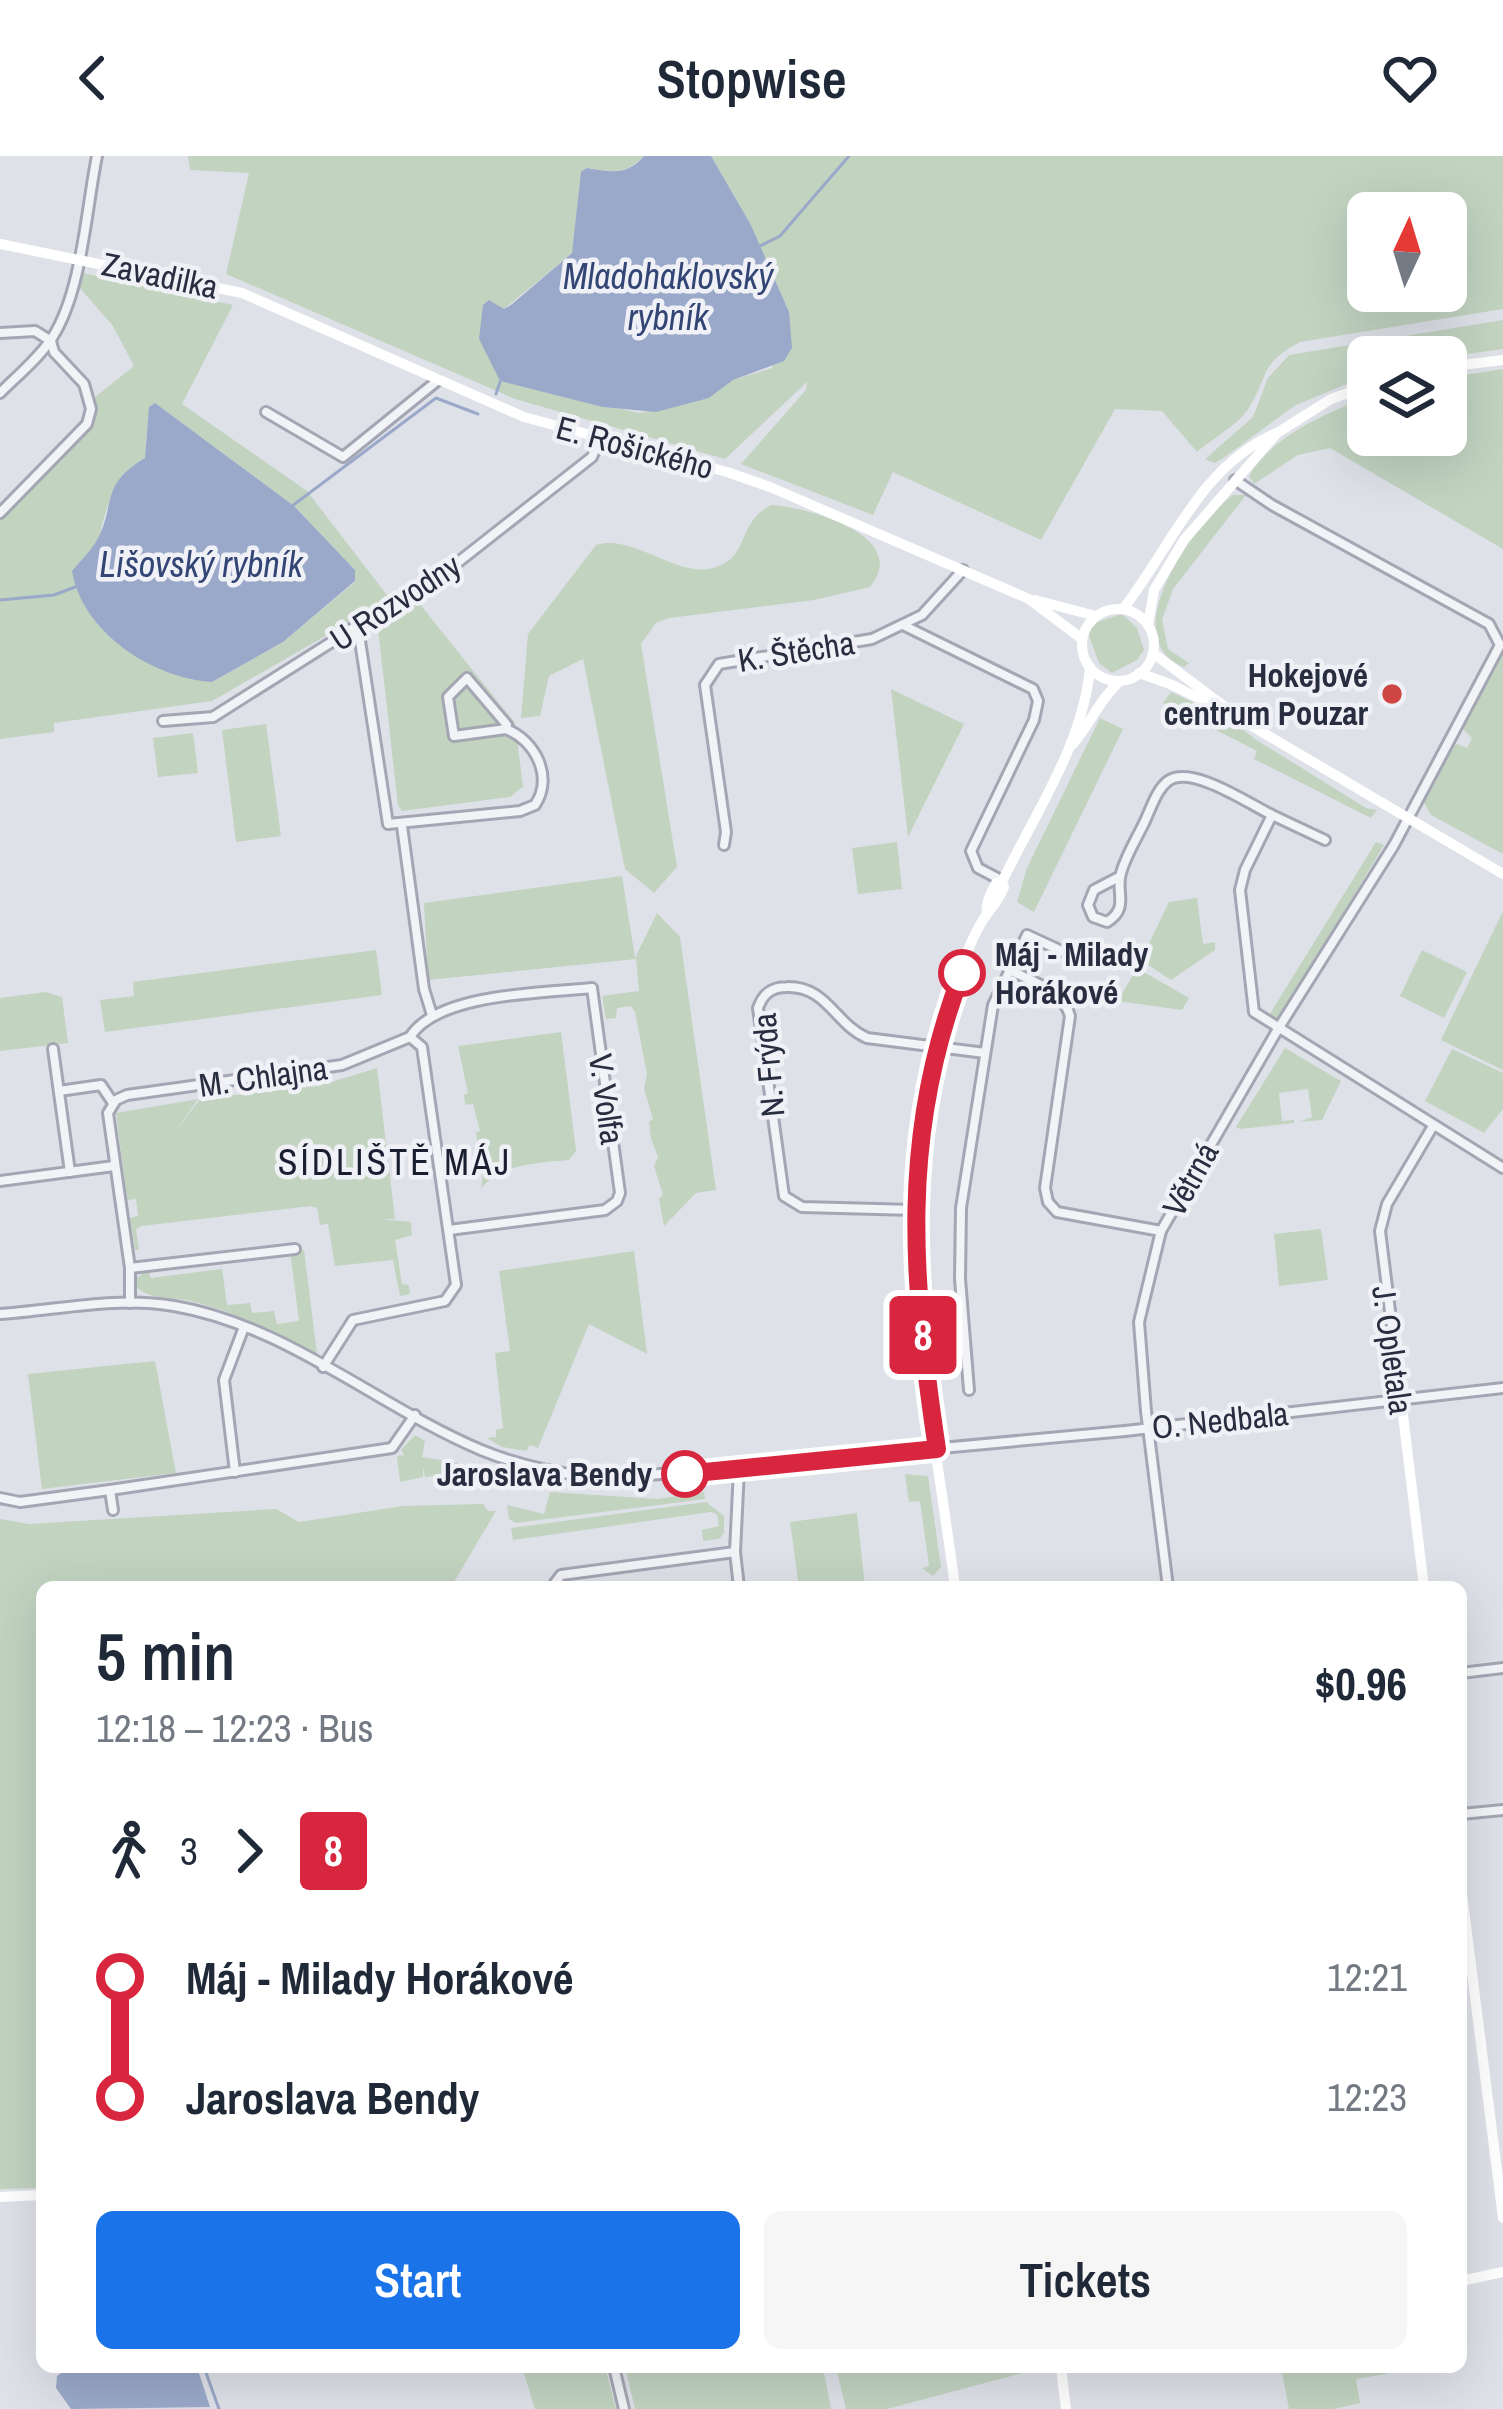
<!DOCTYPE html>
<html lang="en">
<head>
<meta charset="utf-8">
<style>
  body { margin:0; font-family:"Archivo Narrow",sans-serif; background:#f6f6f7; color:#1f2937; height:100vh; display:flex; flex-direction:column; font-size:45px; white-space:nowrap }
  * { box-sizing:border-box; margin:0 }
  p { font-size:39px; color:#747a83 }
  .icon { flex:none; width:66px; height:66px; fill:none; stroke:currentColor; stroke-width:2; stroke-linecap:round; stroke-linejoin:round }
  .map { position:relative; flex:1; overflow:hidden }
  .sheet { position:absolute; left:36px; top:1425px; width:1431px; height:792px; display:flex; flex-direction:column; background:#fff; border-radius:18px; box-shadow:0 12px 48px #0002 }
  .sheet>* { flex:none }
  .badge { padding:0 24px; border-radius:9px; font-size:42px; line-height:78px }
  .needle { width:78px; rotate:4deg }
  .controls { position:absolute; left:1347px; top:36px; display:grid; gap:24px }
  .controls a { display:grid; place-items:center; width:120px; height:120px; border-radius:18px; background:#fff; box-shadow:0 12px 48px #0002; font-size:60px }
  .map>.badge { position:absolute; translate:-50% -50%; box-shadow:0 0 0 6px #fff }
  .legs { display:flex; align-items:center; gap:18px; height:132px; padding:0 60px; font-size:39px }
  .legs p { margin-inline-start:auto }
  .overview { display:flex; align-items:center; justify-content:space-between; height:204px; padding:0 60px }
  h1 { font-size:66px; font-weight:600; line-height:90px }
  .button { display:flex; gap:24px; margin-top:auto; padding:24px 60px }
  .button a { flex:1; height:138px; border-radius:18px; background:#1a73e8; color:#fff; font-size:48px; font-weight:600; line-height:138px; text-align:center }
  .button a+a { background:#f6f6f7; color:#1f2937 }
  ul { padding:0 60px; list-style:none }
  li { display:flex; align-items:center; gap:42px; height:120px; font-size:45px }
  li i { display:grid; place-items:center; width:18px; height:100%; margin:0 15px; background:currentColor }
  li i::after { content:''; width:30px; height:30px; margin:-15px; border:9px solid; border-radius:50%; background:#fff }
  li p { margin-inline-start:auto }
  li:first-child i { background:linear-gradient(#0000 50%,currentColor 0) }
  li:last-child i { background:linear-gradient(currentColor 50%,#0000 0) }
  header { display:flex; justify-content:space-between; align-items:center; height:156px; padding:0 60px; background:#fff; font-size:54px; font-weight:600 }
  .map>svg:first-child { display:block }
  .green { fill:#c2d3c0; fill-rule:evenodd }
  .water { fill:#9aa9c9 }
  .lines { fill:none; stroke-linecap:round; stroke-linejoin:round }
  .stream { stroke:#9aa9c9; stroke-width:3 }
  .street-casing { stroke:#a4a7b3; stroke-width:14 }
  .street { stroke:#f2f3f7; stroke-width:8 }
  .secondary { stroke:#fff; stroke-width:10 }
  .line-1-casing { stroke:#fff; stroke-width:27 }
  .line-1 { stroke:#d7263d; stroke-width:18 }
  .poi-dot { fill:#cf4543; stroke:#eff1f6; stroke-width:4.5 }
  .stop-1-dot { fill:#fff; stroke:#d7263d; stroke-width:6 }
  .labels { text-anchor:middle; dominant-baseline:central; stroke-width:9; stroke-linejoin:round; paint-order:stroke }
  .street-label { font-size:33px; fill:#282d40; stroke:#eff1f6 }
  .poi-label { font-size:33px; font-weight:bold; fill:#282d40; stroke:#eff1f6; text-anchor:end }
  .stop-label { font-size:33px; font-weight:bold; fill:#282d40; stroke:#eff1f6; text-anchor:start }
  .water-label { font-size:36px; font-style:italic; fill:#324574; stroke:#eff1f6 }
  .neighbourhood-label { font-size:36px; letter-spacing:3px; fill:#1a1e31; stroke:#eff1f6 }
</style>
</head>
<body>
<header><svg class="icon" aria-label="back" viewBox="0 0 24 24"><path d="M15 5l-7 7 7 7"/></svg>Stopwise<svg class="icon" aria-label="heart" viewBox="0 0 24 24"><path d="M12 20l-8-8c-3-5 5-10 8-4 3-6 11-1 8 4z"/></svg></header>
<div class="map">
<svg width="1503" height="2253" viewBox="0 0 1503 2253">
  <rect width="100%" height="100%" fill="#dfe1e9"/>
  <g class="green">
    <path d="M 188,0 L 644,0 C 626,19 612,16 587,12 L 572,97 L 504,153 L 500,225 L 639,257 L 709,242 L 733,224 L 772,212 L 789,156 L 751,69 L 711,0 L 1503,0 L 1503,153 L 1300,186 C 1259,208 1269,219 1249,252 C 1238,269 1212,283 1197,296 L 1162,255 L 1115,253 L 1041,384 L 893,316 L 873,359 L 741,308 L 806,234 L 807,226 L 725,303 L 515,243 L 226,118 L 249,17 L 190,14 ZM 1368,57 L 1446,57 L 1446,135 L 1368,135 Z"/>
    <path d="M 83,117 L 233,149 L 182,248 L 307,335 L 390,443 L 212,545 L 54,567 L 54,576 L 0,583 L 0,362 L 87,274 L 94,242 L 134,210 L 113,170 L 78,130 ZM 155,247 L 294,350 L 355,414 L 355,426 L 283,486 L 212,526 L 99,382 C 106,350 115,319 145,302 L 148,262 Z"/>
    <path d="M 1503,164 L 1503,193 L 1446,201 L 1368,201 L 1368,219 L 1294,250 L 1222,303 L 1215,307 L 1205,303 L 1253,261 L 1268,222 L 1289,199 Z"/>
    <path d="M 1503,213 L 1503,393 L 1330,292 L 1298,299 L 1254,328 L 1249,320 C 1272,280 1326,257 1368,241 L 1368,279 L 1446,279 L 1446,222 Z"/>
    <path d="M 1233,339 L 1246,339 L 1173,433 L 1162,464 L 1168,493 L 1189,507 L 1184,511 C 1112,482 1195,366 1233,339 Z"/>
    <path d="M 771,349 C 808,351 912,380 870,431 L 814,444 L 669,462 L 656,467 L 641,488 L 677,711 L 654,737 L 625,713 L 583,503 L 549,520 L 540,560 L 521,562 L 528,478 L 596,389 C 638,376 684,432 725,407 C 748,394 739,366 771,349 Z"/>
    <path d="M 415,442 L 515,567 L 523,631 L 510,641 L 402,655 L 398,649 L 377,464 Z"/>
    <path d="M 1122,458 L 1137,472 L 1144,494 L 1137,504 L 1112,517 L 1099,507 L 1088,477 L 1097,466 Z"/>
    <path d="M 1503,495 L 1503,698 L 1431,659 L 1423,645 L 1450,592 L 1457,588 L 1467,592 L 1472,582 L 1461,571 L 1462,564 Z"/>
    <path d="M 891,533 L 964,568 L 908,681 Z"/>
    <path d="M 1171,536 L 1234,566 L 1255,583 L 1366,652 L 1377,654 L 1371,662 L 1254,603 L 1257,595 L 1163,547 Z"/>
    <path d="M 1100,562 L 1123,573 L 1034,756 L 1017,746 L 1027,712 Z"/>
    <path d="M 266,568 L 281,680 L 236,686 L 222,574 Z"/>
    <path d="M 193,577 L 198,617 L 158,621 L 153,582 Z"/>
    <path d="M 897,686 L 902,733 L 858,738 L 852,692 Z"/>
    <path d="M 1376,686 L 1384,689 L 1280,862 L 1272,864 L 1268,861 Z"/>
    <path d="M 622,720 L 635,802 L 657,757 L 680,781 L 716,1034 L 696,1037 L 664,1070 L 659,1043 L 663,1039 L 654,1010 L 658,1001 L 651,983 L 649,966 L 653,963 L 644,933 L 647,918 L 635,856 L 631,850 L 617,852 L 616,862 L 606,863 L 602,840 L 639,835 L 636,803 L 428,824 L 424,747 Z"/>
    <path d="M 1197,742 L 1203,788 L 1215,786 L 1215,794 L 1171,824 L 1141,804 L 1169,746 Z"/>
    <path d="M 1503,755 L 1503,914 L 1441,884 Z"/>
    <path d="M 376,794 L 382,839 L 105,876 L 100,844 L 134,840 L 133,826 Z"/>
    <path d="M 1422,794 L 1467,816 L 1444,862 L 1400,840 Z"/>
    <path d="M 1137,812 L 1189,842 L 1182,854 L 1118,845 Z"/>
    <path d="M 46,836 L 62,841 L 68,887 L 0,895 L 0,842 Z"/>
    <path d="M 561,876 L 576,995 L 569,1004 C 540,1007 499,1007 481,1033 L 483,1018 L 476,976 L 480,975 L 473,948 L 465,949 L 464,939 L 468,937 L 458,890 Z"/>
    <path d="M 1285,892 L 1341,925 L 1322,964 L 1299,966 L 1312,961 L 1308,933 L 1279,937 L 1282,965 L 1294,964 L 1294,967 L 1240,973 L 1236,971 Z"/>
    <path d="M 1452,893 L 1503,917 L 1503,953 L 1484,977 L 1425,945 Z"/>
    <path d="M 377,912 L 395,1063 L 380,1063 L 411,1066 L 412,1079 L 395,1084 L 402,1128 L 409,1129 L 410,1138 L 400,1140 L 393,1104 L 335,1110 L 328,1068 L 320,1069 L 317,1052 L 311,1050 L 142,1070 L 136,1073 L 139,1094 L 135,1094 L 130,1062 L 138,1060 L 136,1043 L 127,1044 L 116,957 L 198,943 L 175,976 L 200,943 L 318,930 Z"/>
    <path d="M 1321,1073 L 1328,1124 L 1279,1130 L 1274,1078 Z"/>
    <path d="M 304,1094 L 317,1198 C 276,1178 235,1155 190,1145 C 173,1141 147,1144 136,1130 L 136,1122 L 149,1114 L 150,1122 L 222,1113 L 227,1149 L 250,1147 L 252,1157 L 274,1155 L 277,1168 L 299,1165 L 290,1095 Z"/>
    <path d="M 634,1095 L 647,1198 L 589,1168 L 538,1292 L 530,1289 L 526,1295 L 502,1291 L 487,1282 L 496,1281 L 496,1274 L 503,1272 L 495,1197 L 510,1195 L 499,1115 Z"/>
    <path d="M 155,1205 L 176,1317 L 42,1333 L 28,1218 Z"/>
    <path d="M 415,1279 L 425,1285 L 422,1301 L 459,1307 L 459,1317 L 425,1321 L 423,1310 L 423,1321 L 400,1326 L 397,1300 L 404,1299 L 401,1294 Z"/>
    <path d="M 905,1318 L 928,1320 L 941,1411 L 933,1420 L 922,1412 L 929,1410 L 920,1345 L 909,1346 Z"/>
    <path d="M 550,1336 L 657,1343 L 704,1336 L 705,1343 L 516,1367 L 509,1363 L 507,1349 L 544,1358 Z"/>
    <path d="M 706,1346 L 724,1360 L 724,1377 L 719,1383 L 703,1385 L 702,1374 L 719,1370 L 717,1358 L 711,1356 L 513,1384 L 511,1372 Z"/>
    <path d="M 483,1348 L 488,1355 L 496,1355 L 451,1431 L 42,1431 L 42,2032 L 0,2033 L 0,1363 L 29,1368 L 276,1353 L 299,1366 L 403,1350 Z"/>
    <path d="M 857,1357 L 865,1431 L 799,1431 L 790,1366 Z"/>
    <path d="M 522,2211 L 605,2211 L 616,2253 L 535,2253 Z"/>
    <path d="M 625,2211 L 823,2211 L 831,2253 L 635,2253 Z"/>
    <path d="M 836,2211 L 1029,2211 L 1030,2215 L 887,2253 L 846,2253 Z"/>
    <path d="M 1281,2211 L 1385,2211 L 1386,2218 L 1356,2223 L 1360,2247 L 1334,2253 L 1289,2253 Z"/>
  </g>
  <g class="water">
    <path d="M 644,0 L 711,0 L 751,69 L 789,156 L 792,192 L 784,205 L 733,224 L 709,242 L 656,256 L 603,251 L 500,225 L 479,183 L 483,149 L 489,144 L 504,153 L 511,149 L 572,97 L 581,16 L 587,12 C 611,16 627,20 644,0 Z"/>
    <path d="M 155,247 L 294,350 L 355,414 L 355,425 L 283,486 L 212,526 C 152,522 82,476 72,415 C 80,405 91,395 97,384 C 116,350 99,329 145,302 L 149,251 Z"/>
    <path d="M 70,2211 L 197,2211 L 210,2251 L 71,2253 L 56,2232 L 57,2220 Z"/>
  </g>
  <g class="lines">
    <g class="stream">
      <path d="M 758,91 L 780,80 L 849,0"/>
      <path d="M 496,238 L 500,226"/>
      <path d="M 292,350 L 436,242 L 478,258"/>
      <path d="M 0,444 L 54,439 L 75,431"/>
      <path d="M 204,2211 L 219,2253"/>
    </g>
    <defs>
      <g id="street">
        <path d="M 0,177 L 35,175 L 51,185 L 54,196 L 84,228 L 91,253 L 87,268 L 0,357"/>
        <path d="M 0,237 C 17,220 39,202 52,182 C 82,136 86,54 97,0"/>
        <path d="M 266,256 L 343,301 L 437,225"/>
        <path d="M 1235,324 L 1272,349 L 1489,468 L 1500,489"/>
        <path d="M 903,469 L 1033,533 L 1038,545 L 1034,564 L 971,695 L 978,712 L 1001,724"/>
        <path d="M 353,472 L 360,485 L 388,668 L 520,655 L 535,649 C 554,621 535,584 506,573"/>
        <path d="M 467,522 L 507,569 L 506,573 L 454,580 L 448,541 Z"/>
        <path d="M 163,565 L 213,561 L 365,465 L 424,433 L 592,301 L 600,282"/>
        <path d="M 1272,659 L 1325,684"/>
        <path d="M 402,670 L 424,833 L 432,859"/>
        <path d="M 724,689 L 726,676 L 705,529 L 719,508 L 872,483 L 922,459 L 963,414"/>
        <path d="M 1119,721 L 1094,734 L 1088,749 L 1093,761 L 1107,766 C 1130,752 1115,736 1121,717 C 1126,699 1137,682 1145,665 C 1151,652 1157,633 1168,625 C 1191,608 1249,648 1272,659 L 1245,714 L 1240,734 L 1254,856 L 1503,1012"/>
        <path d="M 1008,813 C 1030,825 1063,834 1070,860 L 1045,1032 L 1048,1046 L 1057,1056 L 1161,1075"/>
        <path d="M 410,881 C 437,837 544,837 592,832 L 620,1037 L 617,1045 L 605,1054 L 449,1074"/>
        <path d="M 53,893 L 70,1016"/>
        <path d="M 59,935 L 101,929 L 113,947"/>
        <path d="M 0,1025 L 114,1010"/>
        <path d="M 914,1054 L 802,1051 L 784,1040 L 758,852 C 763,838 771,831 787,831 C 827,830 835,868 867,882 L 985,897"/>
        <path d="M 130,1112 L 295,1093"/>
        <path d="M 130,1147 L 130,1112 L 108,957 L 116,944 L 127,939 L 342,909 L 410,881"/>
        <path d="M 920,1154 L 962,1149"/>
        <path d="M 0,1158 C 58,1154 116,1140 174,1150 C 286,1169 379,1251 481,1294 C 522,1311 563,1318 606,1323 L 1125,1275 L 1503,1232"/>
        <path d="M 323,1211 L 353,1164 L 445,1145 L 456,1129 L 422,891 L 410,881"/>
        <path d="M 969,1234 L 960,1123 L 961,1052 L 993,849 L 1027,779 L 1068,798"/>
        <path d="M 1401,1243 L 1380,1075 L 1387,1048 L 1433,970"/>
        <path d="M 235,1316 L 224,1224 L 244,1171"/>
        <path d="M 0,1342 L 20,1346 L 110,1334"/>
        <path d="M 113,1354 L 110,1334 L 392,1292 L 415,1259"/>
        <path d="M 735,1396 L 739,1313"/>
        <path d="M 552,1431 L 561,1419 L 735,1396 L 739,1431"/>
        <path d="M 1168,1431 L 1146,1255 L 1139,1166 L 1161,1075 L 1278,873 L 1394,689 L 1500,489"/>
        <path d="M 1461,1517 L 1503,1512"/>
        <path d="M 1461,1658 L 1503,1654"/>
        <path d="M 614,2211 L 624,2253"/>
      </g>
    </defs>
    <use href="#street" class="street-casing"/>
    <use href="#street" class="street"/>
    <g class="secondary">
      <path d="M 0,88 L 242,137 L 524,261 L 727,316 L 770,331 L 1029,443 L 1082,483"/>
      <path d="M 1446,211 L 1503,204"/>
      <path d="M 1035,444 L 1096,460"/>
      <path d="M 1123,453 C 1170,393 1200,311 1274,278"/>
      <circle cx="1118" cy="489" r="36"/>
      <path d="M 1148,469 L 1154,434 L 1184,384 L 1277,277 L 1331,243 L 1368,230"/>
      <path d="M 1153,497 L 1245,566 L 1503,718"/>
      <path d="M 1139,517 L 1170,528 L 1219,552"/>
      <path d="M 1073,588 C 1090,568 1100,543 1120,525"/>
      <path d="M 987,758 C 985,746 991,738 996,727 L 1002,726 C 1034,659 1084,587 1090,511"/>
      <path d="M 1401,1243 L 1424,1431"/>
      <path d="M 955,1431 C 932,1253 888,1065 936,888 C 945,857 967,786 985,761 C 993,750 999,744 1004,731 L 1002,726"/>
      <path d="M 1461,1730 L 1503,2062"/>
      <path d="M 0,2041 L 42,2039"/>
      <path d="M 1461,2125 L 1503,2116"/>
      <path d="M 1061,2211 L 1066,2253"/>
    </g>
  </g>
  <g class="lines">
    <defs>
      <path id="line-1" d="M 685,1318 L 937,1293 C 912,1125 899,979 962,817"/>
    </defs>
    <use href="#line-1" class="line-1-casing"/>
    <use href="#line-1" class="line-1"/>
  </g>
  <circle class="poi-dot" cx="1392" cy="538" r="12"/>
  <g class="stop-1-dot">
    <circle cx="962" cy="817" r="21"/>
    <circle cx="685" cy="1318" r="21"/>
  </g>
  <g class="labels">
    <g class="street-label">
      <text transform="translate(160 119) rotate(12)">Zavadilka</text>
      <text transform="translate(635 291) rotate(15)">E. Rošického</text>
      <text transform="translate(395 446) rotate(-33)">U Rozvodny</text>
      <text transform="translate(796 495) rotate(-9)">K. Štěcha</text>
      <text transform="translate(768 909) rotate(-95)">N. Frýda</text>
      <text transform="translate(263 920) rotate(-8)">M. Chlajna</text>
      <text transform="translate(607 943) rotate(82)">V. Volfa</text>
      <text transform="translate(1190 1023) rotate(-61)">Větrná</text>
      <text transform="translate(1393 1194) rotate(82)">J. Opletala</text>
      <text transform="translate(1220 1264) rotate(-6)">O. Nedbala</text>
    </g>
    <g class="poi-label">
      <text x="1368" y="519">Hokejové<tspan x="1368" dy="38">centrum Pouzar</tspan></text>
    </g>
    <g class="stop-label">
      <text x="995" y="798">Máj - Milady<tspan x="995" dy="38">Horákové</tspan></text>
      <text x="652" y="1318" text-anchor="end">Jaroslava Bendy</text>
    </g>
    <g class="water-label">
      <text x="668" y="120">Mladohaklovský<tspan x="668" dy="41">rybník</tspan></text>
      <text x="201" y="408">Lišovský rybník</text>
    </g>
    <g class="neighbourhood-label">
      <text x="395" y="1006">SÍDLIŠTĚ MÁJ</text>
    </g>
  </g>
</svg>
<div class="controls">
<a><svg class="needle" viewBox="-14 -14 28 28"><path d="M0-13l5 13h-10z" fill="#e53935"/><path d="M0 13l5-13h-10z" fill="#747a83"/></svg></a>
<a><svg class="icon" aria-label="layers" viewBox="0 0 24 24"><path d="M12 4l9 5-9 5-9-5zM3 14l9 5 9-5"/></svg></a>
</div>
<b class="badge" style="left:923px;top:1179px;background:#d7263d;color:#fff">8</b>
<section class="sheet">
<div class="overview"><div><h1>5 min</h1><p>12:18 – 12:23 · Bus</p></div><b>$0.96</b></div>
<div class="legs"><svg class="icon" aria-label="walk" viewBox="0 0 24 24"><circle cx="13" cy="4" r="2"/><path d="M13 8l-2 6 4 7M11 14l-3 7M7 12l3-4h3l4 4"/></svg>3<svg class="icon" aria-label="forward" viewBox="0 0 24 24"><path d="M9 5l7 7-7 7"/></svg><b class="badge" style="background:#d7263d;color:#fff">8</b></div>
<ul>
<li><i style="color:#d7263d"></i><b>Máj - Milady Horákové</b><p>12:21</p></li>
<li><i style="color:#d7263d"></i><b>Jaroslava Bendy</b><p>12:23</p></li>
</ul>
<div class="button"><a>Start</a><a>Tickets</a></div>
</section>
</div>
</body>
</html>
